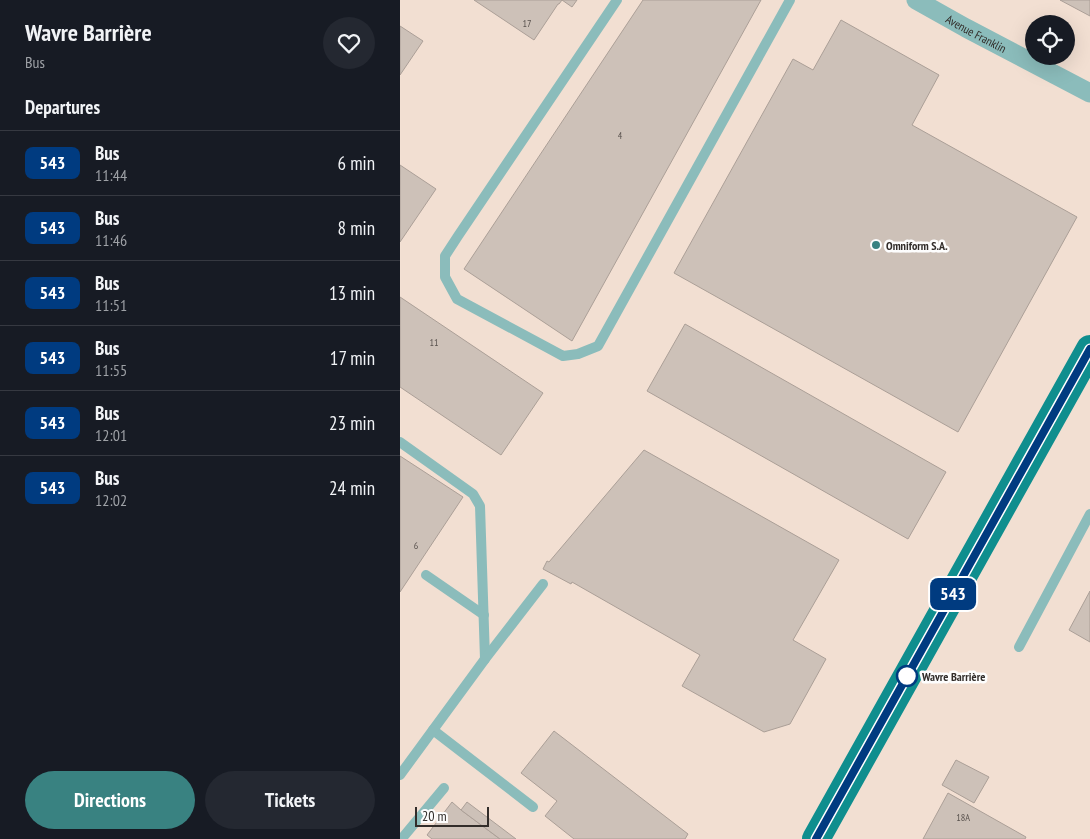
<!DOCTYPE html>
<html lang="en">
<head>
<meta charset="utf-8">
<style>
  body { margin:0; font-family:"PT Sans Narrow",sans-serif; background:#242831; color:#f1f3f6; height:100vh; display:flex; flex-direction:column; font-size:19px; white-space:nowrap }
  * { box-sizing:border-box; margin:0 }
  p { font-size:16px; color:#9ea1a6 }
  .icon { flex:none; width:28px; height:28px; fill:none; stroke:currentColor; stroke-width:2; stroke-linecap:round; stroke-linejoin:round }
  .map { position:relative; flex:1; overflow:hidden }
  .drawer { display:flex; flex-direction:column; background:#171b24; width:400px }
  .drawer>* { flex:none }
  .badge { padding:0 10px; border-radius:8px; font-size:18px; line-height:32px }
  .fabs { position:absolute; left:625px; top:15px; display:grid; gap:10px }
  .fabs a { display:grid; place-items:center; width:50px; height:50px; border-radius:50%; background:#171b24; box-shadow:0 5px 20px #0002; font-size:25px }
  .scale { position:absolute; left:15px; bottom:12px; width:74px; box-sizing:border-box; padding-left:5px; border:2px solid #322d2a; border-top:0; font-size:14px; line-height:18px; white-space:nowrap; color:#322d2a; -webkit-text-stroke:4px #fdfdfd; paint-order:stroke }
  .map>.badge { position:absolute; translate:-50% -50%; box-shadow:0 0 0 2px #fff }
  h2 { padding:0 25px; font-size:19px; line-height:45px }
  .round { display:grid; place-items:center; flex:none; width:52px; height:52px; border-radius:26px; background:#242831 }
  .overview { display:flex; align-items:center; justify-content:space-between; height:85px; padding:0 25px }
  h1 { font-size:24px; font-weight:600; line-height:38px }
  .primary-button { display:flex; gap:10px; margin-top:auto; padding:10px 25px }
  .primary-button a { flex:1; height:58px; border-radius:30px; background:#398281; color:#fff; font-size:20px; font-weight:600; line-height:58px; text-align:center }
  .primary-button a+a { background:#242831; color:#f1f3f6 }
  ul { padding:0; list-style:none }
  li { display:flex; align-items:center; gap:15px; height:65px; padding:0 25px; border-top:1px solid #363941 }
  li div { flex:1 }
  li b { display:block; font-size:19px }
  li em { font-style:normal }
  li .badge { min-width:55px; font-weight:700; text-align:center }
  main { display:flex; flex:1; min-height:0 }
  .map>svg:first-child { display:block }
  .built { fill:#f2dfd2; fill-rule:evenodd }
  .building { fill:#cdc1b8; stroke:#ab9f97 }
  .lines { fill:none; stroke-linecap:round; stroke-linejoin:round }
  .service { stroke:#8bbcbb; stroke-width:10 }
  .minor { stroke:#8bbcbb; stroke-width:19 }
  .primary { stroke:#0f8e8e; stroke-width:28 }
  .line-casing { stroke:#fff; stroke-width:11 }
  .line { stroke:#003b80; stroke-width:8 }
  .poi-dot { fill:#398281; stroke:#fdfdfd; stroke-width:2 }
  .stop-dot { fill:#fff; stroke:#003b80; stroke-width:2.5 }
  .labels { text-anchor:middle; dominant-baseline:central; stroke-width:5; stroke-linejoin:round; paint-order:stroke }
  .number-label { font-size:10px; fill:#59524e }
  .street-label { font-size:12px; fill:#322d2a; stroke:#fdfdfd }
  .poi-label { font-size:12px; font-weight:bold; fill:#322d2a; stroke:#fdfdfd; text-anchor:start }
  .stop-label { font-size:12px; font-weight:bold; fill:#322d2a; stroke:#fdfdfd; text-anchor:start }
</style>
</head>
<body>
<main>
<section class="drawer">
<div class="overview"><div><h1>Wavre Barrière</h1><p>Bus</p></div><a class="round"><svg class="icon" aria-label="heart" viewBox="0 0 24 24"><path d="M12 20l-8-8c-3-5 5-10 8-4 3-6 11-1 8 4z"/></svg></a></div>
<h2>Departures</h2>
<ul>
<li><span class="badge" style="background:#003b80;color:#fff">543</span><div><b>Bus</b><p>11:44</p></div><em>6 min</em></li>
<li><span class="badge" style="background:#003b80;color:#fff">543</span><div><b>Bus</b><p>11:46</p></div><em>8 min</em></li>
<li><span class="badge" style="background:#003b80;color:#fff">543</span><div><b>Bus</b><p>11:51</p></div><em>13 min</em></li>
<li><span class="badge" style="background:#003b80;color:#fff">543</span><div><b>Bus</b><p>11:55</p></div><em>17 min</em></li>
<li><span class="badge" style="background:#003b80;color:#fff">543</span><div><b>Bus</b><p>12:01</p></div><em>23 min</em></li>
<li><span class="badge" style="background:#003b80;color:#fff">543</span><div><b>Bus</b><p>12:02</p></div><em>24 min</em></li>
</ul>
<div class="primary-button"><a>Directions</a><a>Tickets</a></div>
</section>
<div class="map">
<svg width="690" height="839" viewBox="0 0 690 839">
  <rect width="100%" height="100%" fill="#faede4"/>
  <path class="built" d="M 0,0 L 690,0 L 690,839 L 0,839 ZM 634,24 L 666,24 L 666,56 L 634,56 Z"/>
  <g class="building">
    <path d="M 74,0 L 177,0 L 172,7 L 162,0 L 159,4 L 158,4 L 134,40 Z"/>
    <path d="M 243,0 L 361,0 L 172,341 L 64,269 Z"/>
    <path d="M 660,0 L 690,0 L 690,16 Z"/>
    <path d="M 441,20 L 539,75 L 512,125 L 677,217 L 558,432 L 274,273 L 393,59 L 413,70 Z"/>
    <path d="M 0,26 L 23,41 L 0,75 Z"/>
    <path d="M 0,165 L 36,189 L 0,242 Z"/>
    <path d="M 0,297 L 143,393 L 101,455 L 0,387 Z"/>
    <path d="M 285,324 L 546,472 L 508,539 L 247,391 Z"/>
    <path d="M 244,450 L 439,560 L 393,640 L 426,659 L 390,724 L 364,732 L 282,686 L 300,655 L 172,582 L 171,584 L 143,569 L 147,561 L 149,562 Z"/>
    <path d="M 0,456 L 63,497 L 0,592 Z"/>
    <path d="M 690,591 L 690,642 L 669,630 Z"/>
    <path d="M 154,731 L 288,834 L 285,839 L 174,839 L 145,816 L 157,801 L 121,773 Z"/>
    <path d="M 556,760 L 589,777 L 574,803 L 542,785 Z"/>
    <path d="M 548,793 L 626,837 L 625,839 L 523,839 Z"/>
    <path d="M 52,802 L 61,810 L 100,839 L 32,839 L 27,835 Z"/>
    <path d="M 67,802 L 116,839 L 100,839 L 61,810 Z"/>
  </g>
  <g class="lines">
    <g class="service">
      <path d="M 217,0 L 58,236 L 45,256 L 45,277 L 57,299 L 163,356 L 178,354 L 198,346 L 390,0"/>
      <path d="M 0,442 L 73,494 L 80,506 L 85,659"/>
      <path d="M 26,575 L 84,615"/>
      <path d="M 619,647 L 690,514"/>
      <path d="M 33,730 L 133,807"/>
      <path d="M 0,775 L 85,659 L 143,584"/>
      <path d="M 4,836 L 44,788"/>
    </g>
    <path class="minor" id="s1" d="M 516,0 L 566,28 L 690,93"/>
    <path class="primary" d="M 416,839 L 690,349"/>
  </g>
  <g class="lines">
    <defs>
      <path id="line" d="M 416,839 L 690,349"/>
    </defs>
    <use href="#line" class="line-casing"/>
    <use href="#line" class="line"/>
  </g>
  <circle class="poi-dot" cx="476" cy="245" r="5"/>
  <circle class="stop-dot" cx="507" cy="676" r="10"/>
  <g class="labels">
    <g class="number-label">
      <text x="127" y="23">17</text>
      <text x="220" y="135">4</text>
      <text x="34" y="342">11</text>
      <text x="16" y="545">6</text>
      <text x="563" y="817">18A</text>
    </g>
    <g class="street-label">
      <text stroke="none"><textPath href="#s1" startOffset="69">Avenue Franklin</textPath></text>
    </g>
    <g class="poi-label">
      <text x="486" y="245">Omniform S.A.</text>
    </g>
    <g class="stop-label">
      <text x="522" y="676">Wavre Barrière</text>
    </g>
  </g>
</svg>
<div class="fabs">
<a><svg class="icon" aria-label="locate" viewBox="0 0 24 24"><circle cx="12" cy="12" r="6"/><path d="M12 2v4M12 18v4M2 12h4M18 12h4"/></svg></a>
</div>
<div class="scale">20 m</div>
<b class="badge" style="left:553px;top:594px;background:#003b80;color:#fff">543</b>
</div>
</main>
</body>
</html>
